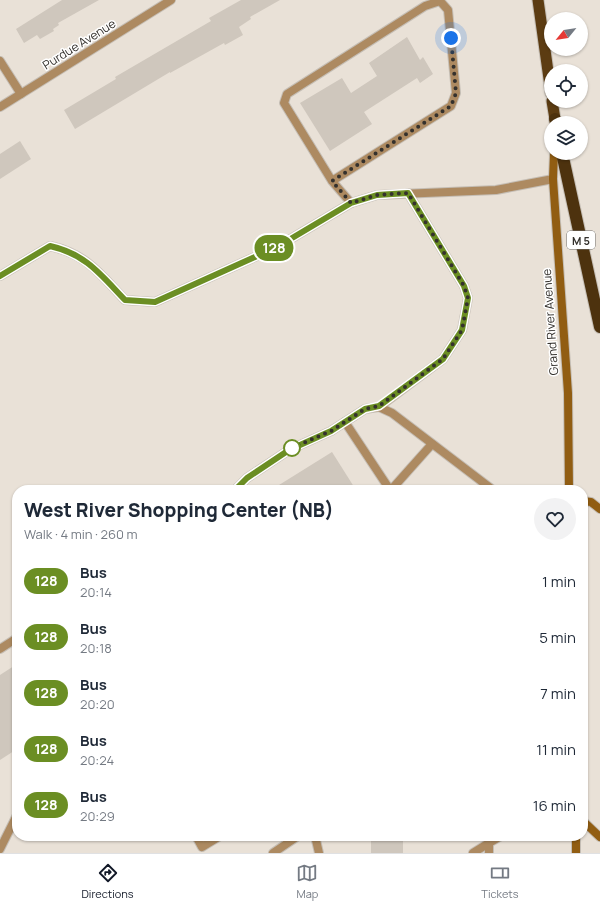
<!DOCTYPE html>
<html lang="en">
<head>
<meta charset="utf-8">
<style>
  body { margin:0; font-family:Manrope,sans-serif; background:#f2f2f3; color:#1f2937; height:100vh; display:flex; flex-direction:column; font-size:15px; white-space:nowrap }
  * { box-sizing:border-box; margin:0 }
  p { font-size:13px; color:#747a83 }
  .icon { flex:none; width:22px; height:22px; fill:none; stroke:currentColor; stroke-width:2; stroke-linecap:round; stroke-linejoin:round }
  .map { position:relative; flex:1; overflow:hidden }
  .side { position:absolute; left:12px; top:485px; width:576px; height:356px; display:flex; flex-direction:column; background:#fff; border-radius:16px; box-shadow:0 1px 3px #0004 }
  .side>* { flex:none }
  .badge { padding:0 8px; border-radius:13px; font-size:14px; line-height:26px }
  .needle { width:26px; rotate:240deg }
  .buttons { position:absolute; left:544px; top:12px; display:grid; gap:8px }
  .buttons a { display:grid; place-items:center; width:44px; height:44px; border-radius:50%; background:#fff; box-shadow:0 1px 3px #0004; font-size:20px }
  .you { position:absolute; width:20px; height:20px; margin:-10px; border:3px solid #fff; border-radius:50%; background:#1a73e8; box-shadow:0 0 0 6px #1a73e833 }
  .map>.badge { position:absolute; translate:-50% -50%; box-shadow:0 0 0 2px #fff }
  .round { display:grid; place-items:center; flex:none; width:42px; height:42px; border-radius:21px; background:#f2f2f3 }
  .head { display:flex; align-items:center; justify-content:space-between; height:68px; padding:0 12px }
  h1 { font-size:19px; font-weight:800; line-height:30px }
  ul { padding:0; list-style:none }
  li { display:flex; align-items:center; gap:12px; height:56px; padding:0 12px }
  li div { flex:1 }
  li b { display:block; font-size:15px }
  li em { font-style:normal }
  li .badge { min-width:44px; font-weight:700; text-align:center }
  .tab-bar { display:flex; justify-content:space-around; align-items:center; height:56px; border-top:1px solid #e0e1e3; background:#fff; font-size:11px; color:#747a83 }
  .tab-bar a { display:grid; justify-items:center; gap:2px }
  .tab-bar .current { color:#111827 }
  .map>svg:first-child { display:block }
  .building { fill:#cfc7bd }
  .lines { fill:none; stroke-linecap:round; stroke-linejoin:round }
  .service-casing { stroke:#c5beb5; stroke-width:10 }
  .minor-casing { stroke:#c5beb5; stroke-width:10 }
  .secondary-casing { stroke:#c5beb5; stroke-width:10 }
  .trunk-casing { stroke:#c5beb5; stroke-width:13 }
  .motorway-casing { stroke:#c5beb5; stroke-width:14 }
  .service { stroke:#ad8a61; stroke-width:8 }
  .minor { stroke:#ad8a61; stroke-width:8 }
  .secondary { stroke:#915d12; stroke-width:8 }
  .trunk { stroke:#5c3c12; stroke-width:11 }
  .motorway { stroke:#4d320e; stroke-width:12 }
  .line-casing { stroke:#fff; stroke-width:9 }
  .line { stroke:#6b8e23; stroke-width:6 }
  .walk { stroke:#34312d; stroke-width:4; stroke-dasharray:0 7.2 }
  .stop-dot { fill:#fff; stroke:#6b8e23; stroke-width:2 }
  .labels { text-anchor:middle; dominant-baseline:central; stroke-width:3; stroke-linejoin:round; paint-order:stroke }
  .shield { fill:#fff; stroke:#716f6c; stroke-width:1 }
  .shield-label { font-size:11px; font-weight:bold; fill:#34312d }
  .street-label { font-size:12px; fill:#34312d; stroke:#fff }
</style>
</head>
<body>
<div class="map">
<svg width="600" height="853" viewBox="0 0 600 853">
  <rect width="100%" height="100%" fill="#e9e1d7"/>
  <g class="building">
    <path d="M 62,0 L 99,0 L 58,23 L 59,25 L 53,29 L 54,31 L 40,39 L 37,35 L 24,43 L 16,29 Z"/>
    <path d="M 241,0 L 280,0 L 250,17 L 251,19 L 239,27 L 243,35 L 225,45 L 224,43 L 170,73 L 170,72 L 75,129 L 64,110 L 116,79 L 115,77 L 211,21 L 209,18 Z"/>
    <path d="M 407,37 L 420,60 L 423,57 L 433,74 L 420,83 L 417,78 L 364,112 L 372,124 L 330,151 L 300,103 L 342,78 L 351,93 L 377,76 L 369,63 Z"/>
    <path d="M 20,141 L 31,159 L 0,179 L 0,154 Z"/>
    <path d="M 332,452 L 356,490 L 271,490 Z"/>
    <path d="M 17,664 L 17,749 L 0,760 L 0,675 Z"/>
    <rect x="371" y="836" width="32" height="17"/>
  </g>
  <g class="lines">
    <defs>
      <g id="service">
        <path d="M 332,181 L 451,106 L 456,93 L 448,10 L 440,1 L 425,6 L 287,94 L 284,103 L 332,181 L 351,203"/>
        <path d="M 0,276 L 50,246 C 87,254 101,275 125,300 L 155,302 L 277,247 L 351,203 L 377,195 L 496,190 L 553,179"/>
        <path d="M 379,407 L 443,359 L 462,330 L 468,298 L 464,286 L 408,193"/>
        <path d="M 345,422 L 390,490"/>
        <path d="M 235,490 L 247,478 L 289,450 L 331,431 L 365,409 L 379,407 L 392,413 L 493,490"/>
        <path d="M 391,490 L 432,444"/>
        <path d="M 0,649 L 17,638"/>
        <path d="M 196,836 L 202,847 L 220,836"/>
        <path d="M 315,836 L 319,853"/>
        <path d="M 0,849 L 17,815"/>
        <path d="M 273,853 L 298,836"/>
        <path d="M 473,853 L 489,843 L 489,836"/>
        <path d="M 489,853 L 489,843 L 501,836"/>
      </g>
      <g id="minor">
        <path d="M 0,61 L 21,94"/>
        <path d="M 0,107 L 171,0"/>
      </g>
      <g id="secondary">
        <path d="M 554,153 L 553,179 L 568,393 L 569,490"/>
        <path d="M 583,501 L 591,502 L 600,509"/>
        <path d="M 583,821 L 600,837"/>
        <path d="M 576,836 L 576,853"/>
      </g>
      <g id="trunk">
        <path d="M 538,0 L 551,93"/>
        <path d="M 552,101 L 555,119"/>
      </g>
      <g id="motorway">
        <path d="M 555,119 L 556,123"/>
        <path d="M 562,153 L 600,327"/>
      </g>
    </defs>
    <use href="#service" class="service-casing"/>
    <use href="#minor" class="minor-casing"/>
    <use href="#secondary" class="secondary-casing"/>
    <use href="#trunk" class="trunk-casing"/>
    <use href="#motorway" class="motorway-casing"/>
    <use href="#service" class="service"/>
    <use href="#minor" class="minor"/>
    <use href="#secondary" class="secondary"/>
    <use href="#trunk" class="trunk"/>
    <use href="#motorway" class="motorway"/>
  </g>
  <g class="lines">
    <defs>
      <path id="line" d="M 0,276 L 50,246 C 86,254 101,275 125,300 L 155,302 L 277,247 L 351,203 L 377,195 L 408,193 L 464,286 L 468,298 L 462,330 L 443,359 L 379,406 L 365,409 L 331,431 L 289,450 L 247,478 L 235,490"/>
    </defs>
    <use href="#line" class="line-casing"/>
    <use href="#line" class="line"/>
    <path class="walk" d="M 292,448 L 331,431 L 365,409 L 379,406 L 443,359 L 462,330 L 468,298 L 464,286 L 408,193 L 377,195 L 351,203 L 332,181 L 451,106 L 456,93 L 451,38"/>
  </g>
  <circle class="stop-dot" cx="292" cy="448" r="8"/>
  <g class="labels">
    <rect class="shield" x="567" y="231" width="28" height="18" rx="3"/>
    <g class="shield-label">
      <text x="581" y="240">M 5</text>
    </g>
    <g class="street-label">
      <text transform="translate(79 44) rotate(-32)">Purdue Avenue</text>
      <text transform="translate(550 322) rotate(-94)">Grand River Avenue</text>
    </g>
  </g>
</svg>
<div class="buttons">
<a><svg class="needle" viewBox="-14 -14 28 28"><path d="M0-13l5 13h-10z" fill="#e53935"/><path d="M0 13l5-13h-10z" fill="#747a83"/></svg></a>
<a><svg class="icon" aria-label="locate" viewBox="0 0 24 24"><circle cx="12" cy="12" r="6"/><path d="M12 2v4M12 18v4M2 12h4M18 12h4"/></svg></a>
<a><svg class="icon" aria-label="layers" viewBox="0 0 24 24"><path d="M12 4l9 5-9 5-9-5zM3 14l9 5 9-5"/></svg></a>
</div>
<div class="you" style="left:451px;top:38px"></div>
<b class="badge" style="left:274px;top:248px;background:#6b8e23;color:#fff">128</b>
<section class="side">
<div class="head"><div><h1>West River Shopping Center (NB)</h1><p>Walk · 4 min · 260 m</p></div><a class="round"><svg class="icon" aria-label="heart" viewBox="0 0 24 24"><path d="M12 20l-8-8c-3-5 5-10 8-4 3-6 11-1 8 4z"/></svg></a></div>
<ul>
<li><span class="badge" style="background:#6b8e23;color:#fff">128</span><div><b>Bus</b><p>20:14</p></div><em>1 min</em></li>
<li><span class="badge" style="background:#6b8e23;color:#fff">128</span><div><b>Bus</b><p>20:18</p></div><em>5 min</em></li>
<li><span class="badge" style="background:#6b8e23;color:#fff">128</span><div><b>Bus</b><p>20:20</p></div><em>7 min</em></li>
<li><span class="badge" style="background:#6b8e23;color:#fff">128</span><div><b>Bus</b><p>20:24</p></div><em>11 min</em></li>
<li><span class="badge" style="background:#6b8e23;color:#fff">128</span><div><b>Bus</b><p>20:29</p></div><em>16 min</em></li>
</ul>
</section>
</div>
<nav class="tab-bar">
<a class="current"><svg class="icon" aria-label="directions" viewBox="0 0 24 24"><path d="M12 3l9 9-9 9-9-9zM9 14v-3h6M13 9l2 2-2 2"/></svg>Directions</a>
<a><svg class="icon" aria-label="map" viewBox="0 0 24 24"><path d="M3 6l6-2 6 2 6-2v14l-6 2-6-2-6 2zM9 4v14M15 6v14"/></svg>Map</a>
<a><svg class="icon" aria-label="tickets" viewBox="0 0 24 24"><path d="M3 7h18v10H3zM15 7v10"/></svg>Tickets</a>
</nav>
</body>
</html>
